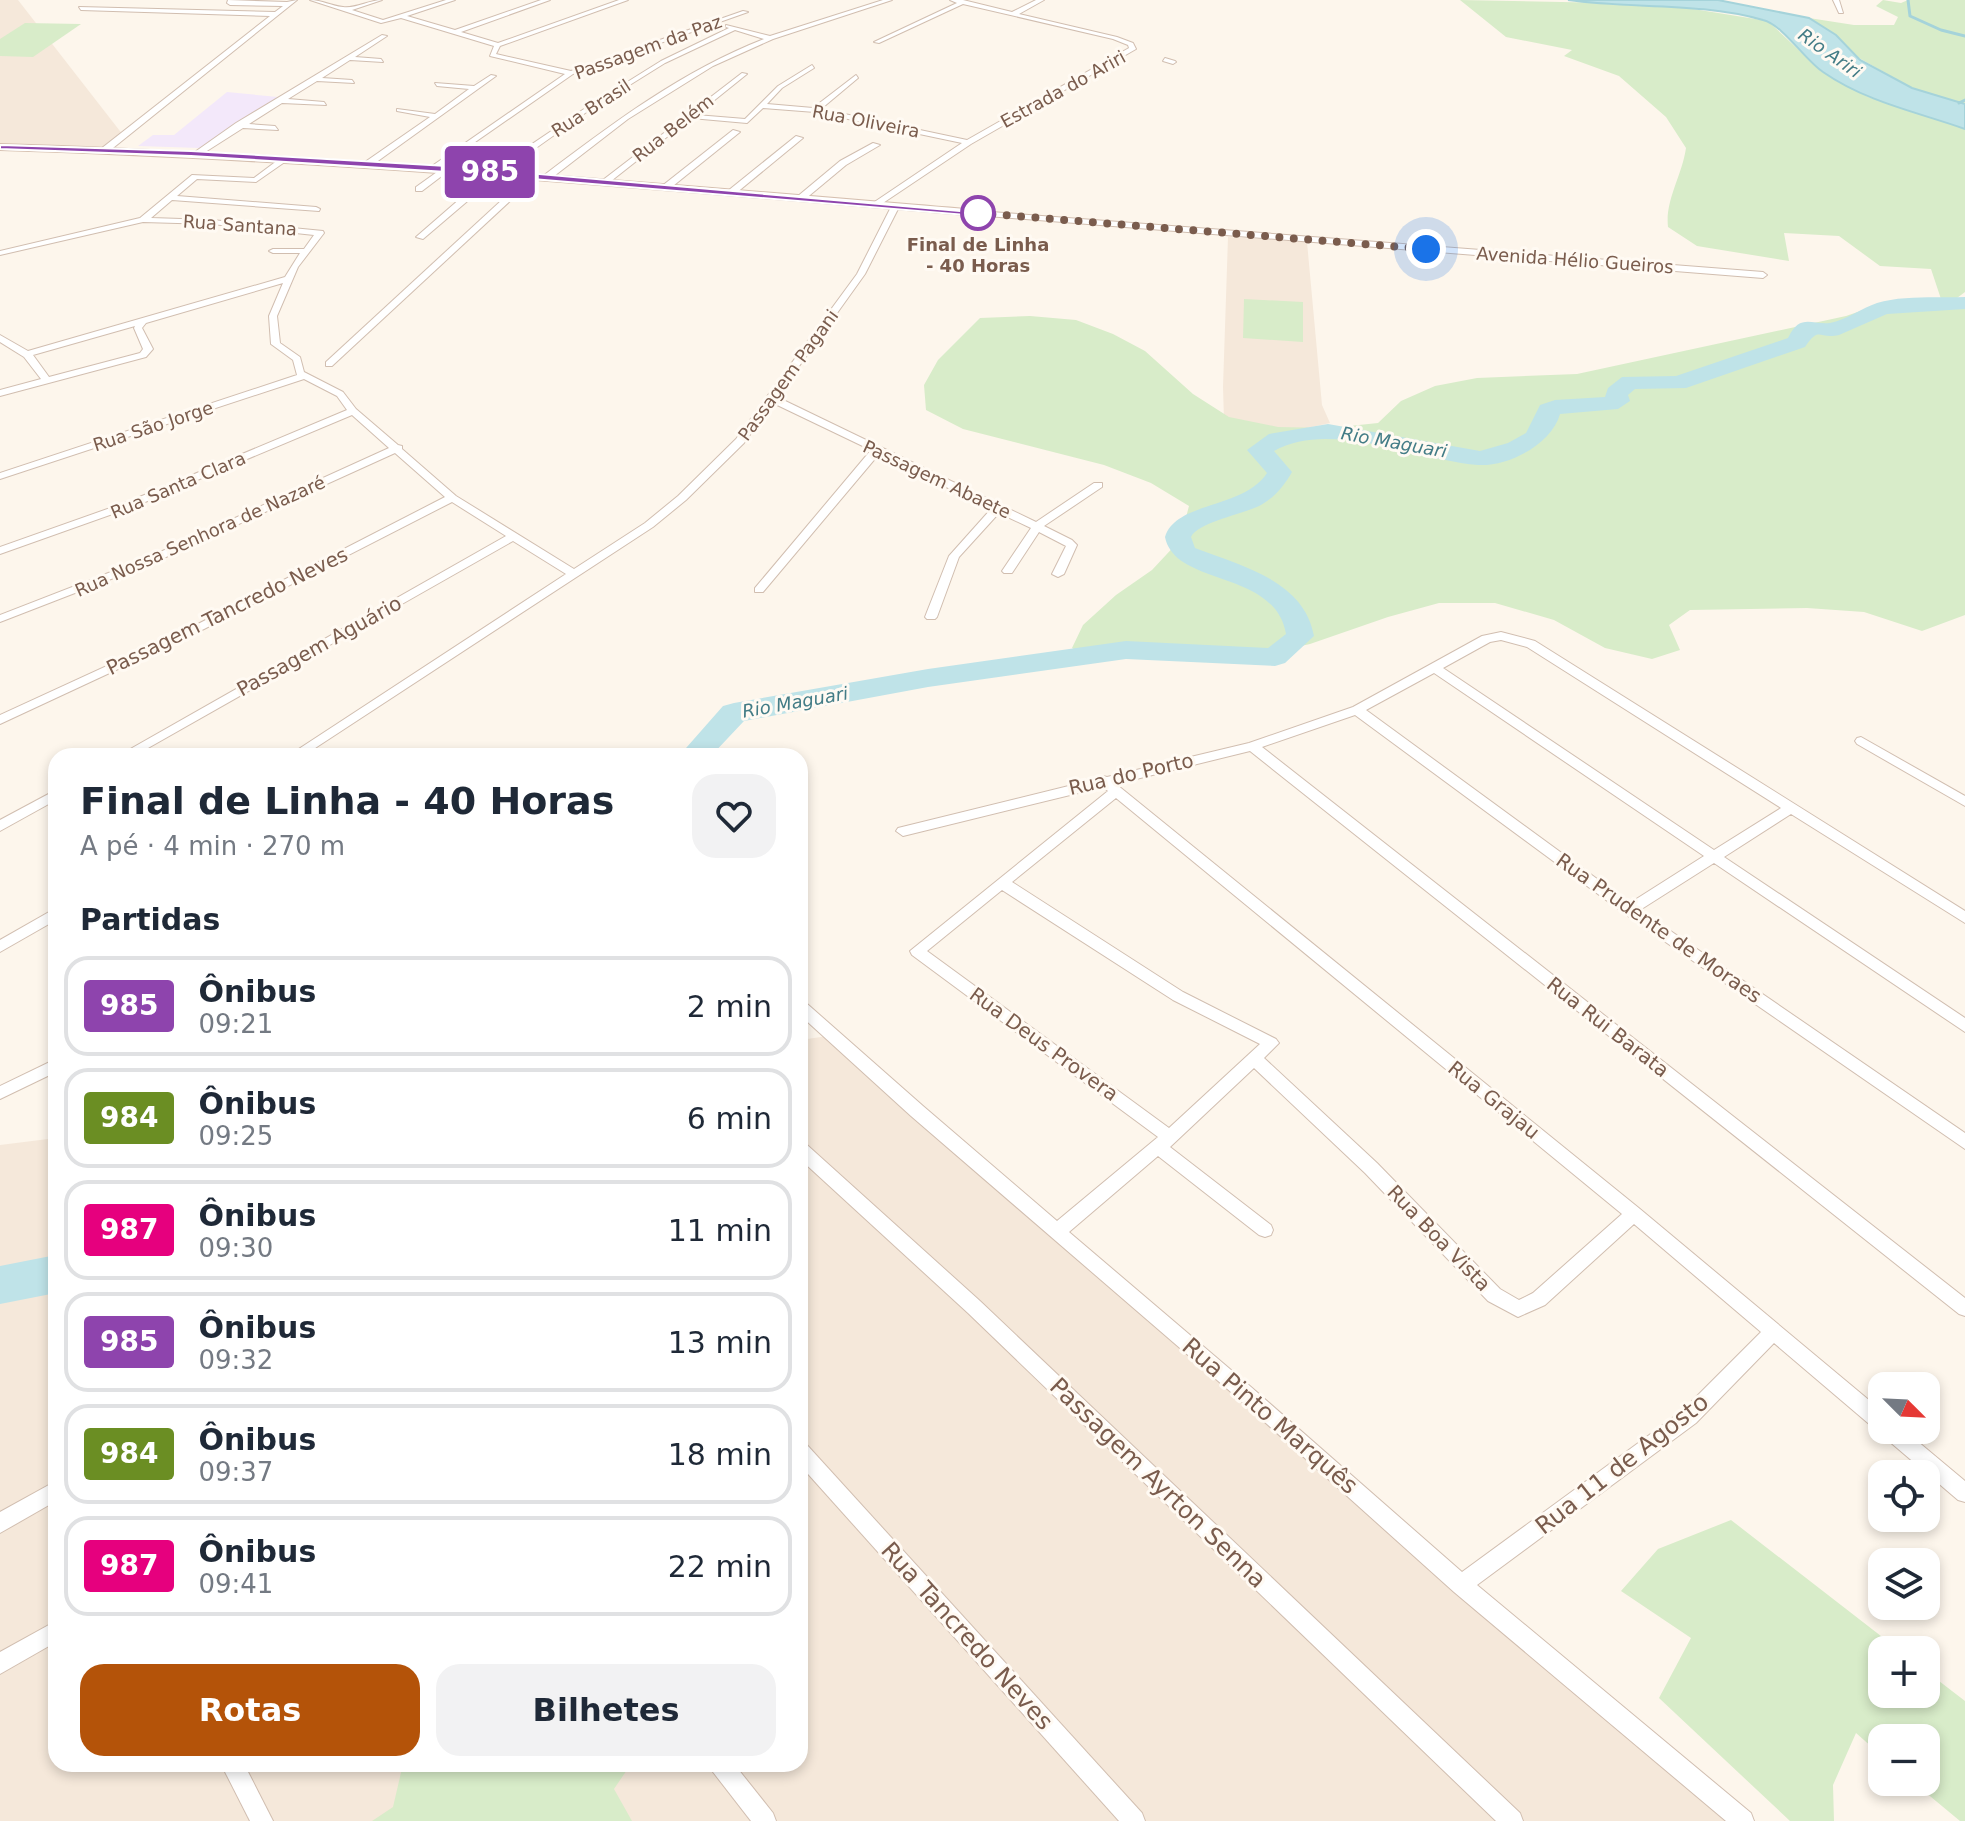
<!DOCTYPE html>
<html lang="pt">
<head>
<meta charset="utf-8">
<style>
  body { margin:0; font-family:"DejaVu Sans",sans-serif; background:#f2f2f3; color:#1f2937; height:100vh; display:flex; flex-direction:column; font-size:30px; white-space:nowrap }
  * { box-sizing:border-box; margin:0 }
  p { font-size:26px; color:#747a83 }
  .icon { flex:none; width:44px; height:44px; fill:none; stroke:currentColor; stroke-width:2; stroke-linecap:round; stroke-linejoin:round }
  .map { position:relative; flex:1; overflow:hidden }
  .drawer { position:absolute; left:48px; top:748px; width:760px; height:1024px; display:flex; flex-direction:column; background:#fff; border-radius:24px; box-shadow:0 4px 12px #0003 }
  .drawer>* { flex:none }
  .badge { padding:0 16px; border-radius:6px; font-size:28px; line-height:52px }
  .needle { width:52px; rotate:114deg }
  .controls { position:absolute; left:1868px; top:1372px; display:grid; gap:16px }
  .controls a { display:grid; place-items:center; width:72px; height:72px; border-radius:16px; background:#fff; box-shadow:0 4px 12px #0003; font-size:40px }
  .you { position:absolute; width:40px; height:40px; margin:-20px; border:6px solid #fff; border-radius:50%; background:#1a73e8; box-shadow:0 0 0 12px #1a73e833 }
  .map>.badge { position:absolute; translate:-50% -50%; box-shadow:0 0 0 4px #fff }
  h2 { padding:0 32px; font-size:30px; line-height:72px }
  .round { display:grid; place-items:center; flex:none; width:84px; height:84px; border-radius:24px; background:#f2f2f3 }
  .headline { display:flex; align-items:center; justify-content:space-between; height:136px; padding:0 32px }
  h1 { font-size:38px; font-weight:700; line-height:60px }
  .cta { display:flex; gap:16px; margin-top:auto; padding:16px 32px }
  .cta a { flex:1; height:92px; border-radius:24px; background:#b45309; color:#fff; font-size:32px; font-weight:700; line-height:92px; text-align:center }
  .cta a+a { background:#f2f2f3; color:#1f2937 }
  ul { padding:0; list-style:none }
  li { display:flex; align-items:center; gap:24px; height:100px; margin:0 16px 12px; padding:0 16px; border:4px solid #e0e1e3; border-radius:24px }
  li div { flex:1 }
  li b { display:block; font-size:30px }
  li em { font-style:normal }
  li .badge { min-width:88px; font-weight:700; text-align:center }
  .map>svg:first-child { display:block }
  .residential { fill:#f5e8da }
  .education { fill:#f3e8fa }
  .green { fill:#d8ecc9 }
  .water { fill:#bfe3e8; stroke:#a5d3da; stroke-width:2 }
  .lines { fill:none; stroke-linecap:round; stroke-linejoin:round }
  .stream { stroke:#a5d3da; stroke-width:3 }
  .river { fill:#bfe3e8; fill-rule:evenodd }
  .street-casing { stroke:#d1beb0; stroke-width:2 }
  .secondary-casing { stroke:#d6c0b0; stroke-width:2 }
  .street { fill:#fff; fill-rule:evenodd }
  .secondary { fill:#fff; fill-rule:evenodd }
  .line { fill:#8e44ad; stroke:#fff; stroke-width:2 }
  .walk { stroke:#7a5c4d; stroke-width:8; stroke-dasharray:0 14.4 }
  .stop-dot { fill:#fff; stroke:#8e44ad; stroke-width:4 }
  .labels { text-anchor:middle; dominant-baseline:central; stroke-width:6; stroke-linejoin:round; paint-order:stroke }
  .far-street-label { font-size:18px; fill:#7a5c4d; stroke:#fffaf3 }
  .far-water-label { font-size:18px; font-style:italic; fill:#437c86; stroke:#fffaf3 }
  .far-stop-label { font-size:18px; font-weight:bold; fill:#7a5c4d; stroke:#fffaf3 }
  .street-label { font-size:20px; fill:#7a5c4d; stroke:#fffaf3 }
  .near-street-label { font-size:24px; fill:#7a5c4d; stroke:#fffaf3 }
</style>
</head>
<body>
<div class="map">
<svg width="1965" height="1821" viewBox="0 0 1965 1821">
  <rect width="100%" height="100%" fill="#fdf6ec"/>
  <g class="residential">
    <path d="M 0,0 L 18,0 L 123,135 L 105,150 L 0,147 Z"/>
    <path d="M 1228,237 L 1307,242 L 1322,405 L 1330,423 L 1275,435 L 1225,454 L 1223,387 Z"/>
    <path d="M 828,1036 L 1747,1821 L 0,1821 L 0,1145 L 56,1138 L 56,1764 L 800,1764 L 800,1040 Z"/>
  </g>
  <path class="education" d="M 227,92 L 278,97 L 200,148 L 138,146 L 153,135 L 174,135 Z"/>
  <g class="green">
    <path d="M 1460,0 L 1662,4 L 1768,21 L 1822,72 L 1868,97 L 1965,129 L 1965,292 L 1945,307 L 1965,308 L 1965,615 L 1922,631 L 1864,612 L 1807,608 L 1690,610 L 1669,625 L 1680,650 L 1652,659 L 1605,648 L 1554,620 L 1495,603 L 1439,603 L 1388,617 L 1310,644 L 1269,653 L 1090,659 L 1072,648 L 1083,625 L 1116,595 L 1152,570 L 1180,540 L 1189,506 L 1151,483 L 1104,465 L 963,429 L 926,410 L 924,385 L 938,360 L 980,318 L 1030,316 L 1076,320 L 1113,334 L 1145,351 L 1193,394 L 1229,417 L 1278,427 L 1330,428 L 1378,423 L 1401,401 L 1435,386 L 1477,378 L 1577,374 L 1846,316 L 1881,304 L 1944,308 L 1931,269 L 1880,266 L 1839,236 L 1784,233 L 1789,261 L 1697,246 L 1668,227 C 1665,200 1682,176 1686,148 L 1666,117 L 1619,76 L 1564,56 L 1572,50 L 1506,37 Z"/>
    <path d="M 1883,0 L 1901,3 L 1908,0 L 1965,0 L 1965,104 L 1912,88 L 1859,58 L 1836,35 L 1809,18 L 1854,25 L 1894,25 L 1898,17 L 1876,6 Z"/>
    <path d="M 25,23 L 81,24 L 33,57 L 0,56 L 0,39 Z"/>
    <path d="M 1244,299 L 1303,302 L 1303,342 L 1243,338 Z"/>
    <path d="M 1731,1520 L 1899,1650 L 1882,1650 L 1882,1694 L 1926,1694 L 1926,1671 L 1965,1701 L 1965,1821 L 1960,1821 L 1913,1782 L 1926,1782 L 1926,1738 L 1882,1738 L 1882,1756 L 1856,1733 L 1833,1785 L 1834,1821 L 1790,1821 L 1659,1698 L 1691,1638 L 1621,1591 L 1658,1549 Z"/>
    <path d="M 403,1764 L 631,1764 L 614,1789 L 632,1821 L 372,1821 L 393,1807 Z"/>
  </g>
  <path class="water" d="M 1568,0 L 1718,0 L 1809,18 L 1836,35 L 1860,60 L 1912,88 L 1965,104 L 1965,129 C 1917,112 1866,102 1823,72 C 1805,60 1783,25 1763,20 C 1699,2 1633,9 1568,0 Z"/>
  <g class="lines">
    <g class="stream">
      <path d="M 1908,0 L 1910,16 L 1941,30 L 1965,36"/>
      <path d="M 1959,103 L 1965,100"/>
    </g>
    <g class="river">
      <path d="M 1965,297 L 1965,309 L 1887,314 L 1839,335 C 1818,340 1820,325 1805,347 L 1686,388 L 1635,389 L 1628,395 L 1630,401 L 1618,409 L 1560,414 C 1552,444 1508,467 1478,465 C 1418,460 1329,419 1274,451 L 1292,472 C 1284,486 1275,497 1261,505 C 1244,514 1198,522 1191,537 L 1195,548 C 1241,566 1304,580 1314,636 L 1285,663 L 1275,666 L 1126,659 L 928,687 L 744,721 L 711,756 L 679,756 L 723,706 L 734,703 L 928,669 L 1126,641 L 1268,648 L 1286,634 C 1275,569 1175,587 1165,537 C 1176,501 1244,509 1267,473 L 1247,450 L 1269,434 L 1328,424 L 1480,451 L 1508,443 L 1526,433 L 1540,405 L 1555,400 L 1605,397 L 1608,388 L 1622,377 L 1676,376 L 1788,338 C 1800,313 1811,325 1830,323 C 1846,320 1862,308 1877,303 C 1903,295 1938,298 1965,297 Z"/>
      <path d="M 56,1255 L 56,1293 L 0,1304 L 0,1266 Z"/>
    </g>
    <defs>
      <g id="street">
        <path d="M 228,0 L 287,2 L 297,0 L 108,152 L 102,152 L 102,148 L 270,16 L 81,10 L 79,7 L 275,12 L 283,6 L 230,5 L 227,3 Z"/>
        <path d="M 310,0 C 322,0 331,6 343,7 C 355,9 369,0 382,0 L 352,10 L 383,20 L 446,0 L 455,0 L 407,16 L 455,30 L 541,0 L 550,0 L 461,32 L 498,43 L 619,0 L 628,0 L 500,46 L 496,54 L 571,71 L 743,11 L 748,12 L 573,74 L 435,170 L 431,168 L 432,166 L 565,74 L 490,56 L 494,46 L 401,18 L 381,23 Z"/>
        <path d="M 883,0 L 892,0 L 773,39 L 713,66 L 628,119 L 549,180 L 543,180 L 543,176 C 613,123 682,71 764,39 L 735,30 L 665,63 L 588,111 L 498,175 L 423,239 L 416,237 L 492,171 L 584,109 L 661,61 L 729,28 L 726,27 L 726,25 L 770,36 Z"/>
        <path d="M 950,0 L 963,0 L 1012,12 L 1036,0 L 1044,0 L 1019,14 L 1117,37 L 1133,43 L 1136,49 L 971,144 L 877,207 L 870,205 L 962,143 L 815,112 L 763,108 L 747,123 L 691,118 L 606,185 L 599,183 L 742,73 L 747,74 L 696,115 L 745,119 L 778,86 L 812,65 L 814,68 L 782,88 L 767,104 L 813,108 L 856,75 L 858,78 L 821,109 L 967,140 L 1129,48 L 1128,45 L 1113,39 L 963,4 L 879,43 L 874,42 L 957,3 Z"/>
        <path d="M 1833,0 L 1839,0 L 1843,13 L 1839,13 Z"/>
        <path d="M 382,35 L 387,36 L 355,57 L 381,59 L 383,62 L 350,60 L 322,78 L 352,80 L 354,83 L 317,81 L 288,99 L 324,102 L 326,105 L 282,103 L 249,124 L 275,126 L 278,130 L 243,128 L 199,156 L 192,154 L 236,123 Z"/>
        <path d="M 1165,58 L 1175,61 L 1176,62 L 1173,64 L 1163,61 Z"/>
        <path d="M 491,75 L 496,76 L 371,166 L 365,166 L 365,162 L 430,117 L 397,111 L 397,109 L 435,114 L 469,89 L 437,86 L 435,83 L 474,86 Z"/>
        <path d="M 733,130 L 740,132 L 668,190 L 662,190 L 662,186 Z"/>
        <path d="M 796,136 L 803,138 L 735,194 L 729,194 L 729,190 Z"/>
        <path d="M 873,143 L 880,145 L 846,165 L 804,200 L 798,200 L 798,196 L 840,161 Z"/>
        <path d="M 282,157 L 289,159 L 256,182 L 197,179 L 177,196 L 316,207 L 320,209 L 319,211 L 172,200 L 151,218 L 212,220 L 323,231 L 324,233 L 298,267 L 277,316 L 280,343 L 300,357 L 304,372 L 343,392 L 356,409 L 398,445 L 402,446 L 402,449 L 456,496 L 574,569 L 645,523 L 678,496 L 736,439 L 857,274 L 891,207 L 898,205 L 899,207 L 865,274 L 777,397 L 1036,522 L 1094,483 L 1102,483 L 1102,487 L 1044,526 L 1072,540 L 1077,545 L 1064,574 L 1058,577 L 1052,574 L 1066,546 L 1039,532 L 1012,573 L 1004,573 L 1002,571 L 1031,528 L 999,513 L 959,557 L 937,617 L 935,619 L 927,619 L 925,617 L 949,556 L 991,509 L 879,454 L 763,592 L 755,592 L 755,588 L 871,450 L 773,403 L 744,443 L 686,500 L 653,527 L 303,756 L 288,756 L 566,574 L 513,541 L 134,756 L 118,756 L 506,536 L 452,502 L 204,629 L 0,724 L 0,715 L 196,625 L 445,497 L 395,453 L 155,562 L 0,622 L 0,615 L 147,558 L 389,448 L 352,415 L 138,505 L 0,554 L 0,547 L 130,501 L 347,410 L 337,396 L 304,379 L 0,479 L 0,473 L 297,375 L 293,360 L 271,344 L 269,316 L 283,283 L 146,323 L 142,328 L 153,349 L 146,357 L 0,396 L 0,390 L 41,379 L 24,357 L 0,342 L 0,335 L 28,351 L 285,277 L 300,253 L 273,253 L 269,251 L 273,249 L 304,249 L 314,235 L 212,224 L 143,222 L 0,255 L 0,251 L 140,218 L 192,175 L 254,178 ZM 135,326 L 134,328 L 143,349 L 140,353 L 49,377 L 33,355 Z"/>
        <path d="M 444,167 L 451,169 L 422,191 L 416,191 L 416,187 Z"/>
        <path d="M 529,175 L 536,177 L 332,366 L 326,366 L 326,362 Z"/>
        <path d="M 978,211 L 1763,272 L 1767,275 L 1763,278 L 975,215 L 975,211 Z"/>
        <path d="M 1501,632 L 1535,641 L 1965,911 L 1965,923 L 1791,814 L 1724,857 L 1965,1018 L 1965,1032 L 1714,863 L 1640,910 L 1965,1133 L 1965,1149 L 1625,914 L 1355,715 L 1262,747 L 1965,1298 L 1965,1316 L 1959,1314 L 1250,751 L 1116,784 L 1640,1209 L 1882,1411 L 1882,1430 L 1904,1430 L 1965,1481 L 1965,1502 L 1958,1500 L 1883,1436 L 1881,1432 L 1875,1429 L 1774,1343 L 1696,1423 L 1477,1585 L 1751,1813 L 1754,1821 L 1726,1821 L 1454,1592 L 1239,1399 L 911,1116 L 800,1015 L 800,1000 L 805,1002 L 923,1106 L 1057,1221 L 1158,1137 L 912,955 L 910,951 L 1108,791 L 1103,787 L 903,836 L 896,831 L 898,828 L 1097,779 L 1103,776 L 1107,777 L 1249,743 L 1353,707 L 1482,636 ZM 1501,640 L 1527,647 L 1781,808 L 1714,850 L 1443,668 L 1490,642 ZM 1434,673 L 1704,856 L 1630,903 L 1366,710 ZM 1116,798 L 1622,1214 L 1533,1293 L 1519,1300 L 1500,1289 L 1377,1163 L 1264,1058 L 1279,1043 L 1276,1039 L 1183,992 L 1012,882 ZM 1002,890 L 1173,1000 L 1260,1044 L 1169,1128 L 927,951 ZM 1254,1068 L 1365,1173 L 1488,1301 L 1518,1317 L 1545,1305 L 1634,1224 L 1761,1332 L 1682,1411 L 1462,1572 L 1251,1387 L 1069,1232 L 1158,1156 L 1259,1235 L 1265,1237 L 1271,1235 L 1273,1230 L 1271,1225 L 1170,1147 Z"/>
        <path d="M 1861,737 L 1965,796 L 1965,806 L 1857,744 L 1855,741 L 1857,738 Z"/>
        <path d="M 56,790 L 56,800 L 0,831 L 0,820 Z"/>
        <path d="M 56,908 L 56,920 L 0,952 L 0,940 Z"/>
        <path d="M 56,1059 L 56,1072 L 0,1099 L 0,1086 Z"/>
        <path d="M 800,1142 L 806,1144 L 980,1301 L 1520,1813 L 1523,1821 L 1496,1821 L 968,1313 L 800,1159 Z"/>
        <path d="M 800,1442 L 807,1445 L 1142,1813 L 1145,1821 L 1119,1821 L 800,1465 Z"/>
        <path d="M 56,1481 L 56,1501 L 0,1533 L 0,1512 Z"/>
        <path d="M 56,1621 L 56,1642 L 0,1674 L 0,1652 Z"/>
        <path d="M 221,1764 L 244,1764 L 273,1821 L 250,1821 Z"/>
        <path d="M 710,1764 L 734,1764 L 773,1813 L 776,1821 L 751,1821 L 713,1772 Z"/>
      </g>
      <path id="secondary" d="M 0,144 C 327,154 652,183 978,210 L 984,213 L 978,216 C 652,189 327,160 0,150 Z"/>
    </defs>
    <use href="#street" class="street-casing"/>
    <use href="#secondary" class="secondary-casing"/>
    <use href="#street" class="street"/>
    <use href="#secondary" class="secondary"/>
  </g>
  <path class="line" d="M 0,145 L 191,151 L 447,166 L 983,213 L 978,216 L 447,172 L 191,156 L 0,149 Z"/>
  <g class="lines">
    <path class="walk" d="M 978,213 L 1426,249"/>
  </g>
  <circle class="stop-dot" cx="978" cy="213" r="16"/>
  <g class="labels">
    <g class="far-street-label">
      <text transform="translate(648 47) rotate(-20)">Passagem da Paz</text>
      <text transform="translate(1063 89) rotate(-29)">Estrada do Ariri</text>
      <text transform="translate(591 108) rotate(-33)">Rua Brasil</text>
      <text transform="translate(866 121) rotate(11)">Rua Oliveira</text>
      <text transform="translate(673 128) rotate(-38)">Rua Belém</text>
      <text transform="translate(240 225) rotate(4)">Rua Santana</text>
      <text transform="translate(1575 260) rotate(4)">Avenida Hélio Gueiros</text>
      <text transform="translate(788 375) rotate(-54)">Passagem Pagani</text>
      <text transform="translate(153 426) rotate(-18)">Rua São Jorge</text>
      <text transform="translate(937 479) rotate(25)">Passagem Abaete</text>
      <text transform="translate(178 485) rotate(-23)">Rua Santa Clara</text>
      <text transform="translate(200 536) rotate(-24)">Rua Nossa Senhora de Nazaré</text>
    </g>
    <g class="far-water-label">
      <text transform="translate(1830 53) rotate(35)">Rio Ariri</text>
      <text transform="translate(1394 442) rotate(10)">Rio Maguari</text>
      <text transform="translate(795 702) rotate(-10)">Rio Maguari</text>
    </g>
    <g class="far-stop-label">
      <text x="978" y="244">Final de Linha<tspan x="978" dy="21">- 40 Horas</tspan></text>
    </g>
    <g class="street-label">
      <text transform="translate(227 611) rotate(-26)">Passagem Tancredo Neves</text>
      <text transform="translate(319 646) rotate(-29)">Passagem Aguário</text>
      <text transform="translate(1131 774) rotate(-13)">Rua do Porto</text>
      <text transform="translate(1659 928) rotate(35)">Rua Prudente de Moraes</text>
      <text transform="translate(1608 1027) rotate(38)">Rua Rui Barata</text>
      <text transform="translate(1044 1044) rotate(36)">Rua Deus Provera</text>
      <text transform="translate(1494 1100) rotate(39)">Rua Grajau</text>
      <text transform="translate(1439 1238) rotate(46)">Rua Boa Vista</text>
    </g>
    <g class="near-street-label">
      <text transform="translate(1270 1416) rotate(41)">Rua Pinto Marquês</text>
      <text transform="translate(1622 1464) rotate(-38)">Rua 11 de Agosto</text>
      <text transform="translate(1158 1483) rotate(44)">Passagem Ayrton Senna</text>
      <text transform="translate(967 1636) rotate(48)">Rua Tancredo Neves</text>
    </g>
  </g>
</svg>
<div class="controls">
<a><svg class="needle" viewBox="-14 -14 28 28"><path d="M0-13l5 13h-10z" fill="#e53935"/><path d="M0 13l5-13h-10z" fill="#747a83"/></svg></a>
<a><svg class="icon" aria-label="locate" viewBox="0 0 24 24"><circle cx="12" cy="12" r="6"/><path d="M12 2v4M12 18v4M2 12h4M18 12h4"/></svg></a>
<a><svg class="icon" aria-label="layers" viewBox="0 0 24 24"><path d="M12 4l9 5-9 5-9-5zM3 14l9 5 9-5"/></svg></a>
<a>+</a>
<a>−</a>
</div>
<div class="you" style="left:1426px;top:249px"></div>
<b class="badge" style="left:490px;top:172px;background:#8e44ad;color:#fff">985</b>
<section class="drawer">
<div class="headline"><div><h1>Final de Linha - 40 Horas</h1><p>A pé · 4 min · 270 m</p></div><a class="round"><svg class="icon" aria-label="heart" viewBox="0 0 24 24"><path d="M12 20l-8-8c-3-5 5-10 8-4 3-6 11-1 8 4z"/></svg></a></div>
<h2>Partidas</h2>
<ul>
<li><span class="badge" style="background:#8e44ad;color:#fff">985</span><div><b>Ônibus</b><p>09:21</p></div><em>2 min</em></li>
<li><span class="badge" style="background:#6b8e23;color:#fff">984</span><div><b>Ônibus</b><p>09:25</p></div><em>6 min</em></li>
<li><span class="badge" style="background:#e6007e;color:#fff">987</span><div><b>Ônibus</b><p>09:30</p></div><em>11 min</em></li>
<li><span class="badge" style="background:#8e44ad;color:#fff">985</span><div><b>Ônibus</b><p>09:32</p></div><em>13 min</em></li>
<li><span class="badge" style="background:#6b8e23;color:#fff">984</span><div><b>Ônibus</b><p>09:37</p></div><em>18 min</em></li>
<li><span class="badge" style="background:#e6007e;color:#fff">987</span><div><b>Ônibus</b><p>09:41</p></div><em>22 min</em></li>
</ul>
<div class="cta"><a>Rotas</a><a>Bilhetes</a></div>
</section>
</div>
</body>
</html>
